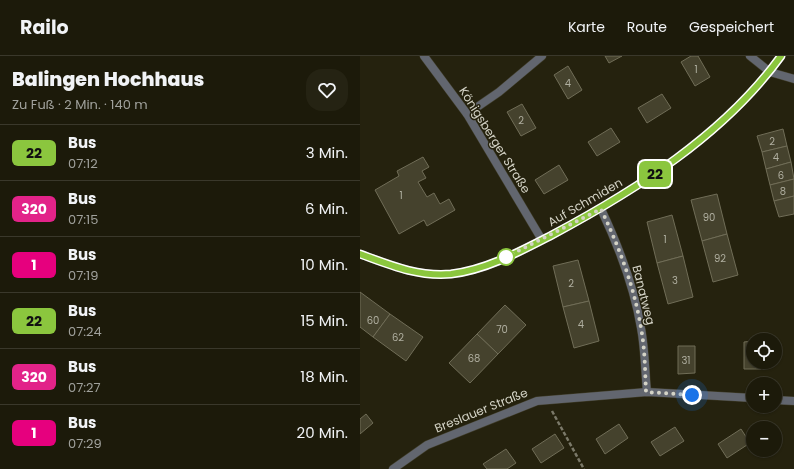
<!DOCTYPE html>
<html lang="de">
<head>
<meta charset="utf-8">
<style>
  body { margin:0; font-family:Poppins,sans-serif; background:#252313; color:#f1f3f6; height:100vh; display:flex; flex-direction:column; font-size:15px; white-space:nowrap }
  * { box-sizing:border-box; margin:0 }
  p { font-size:13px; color:#a0a19c }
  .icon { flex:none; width:22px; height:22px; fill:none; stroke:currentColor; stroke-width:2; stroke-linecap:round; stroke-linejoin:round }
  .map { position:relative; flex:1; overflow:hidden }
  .panel { display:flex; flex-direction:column; background:#1c1a0a; width:360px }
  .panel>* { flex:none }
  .badge { padding:0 8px; border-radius:6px; font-size:14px; line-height:26px }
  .controls { position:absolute; left:386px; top:277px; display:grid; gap:8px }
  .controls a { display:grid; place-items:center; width:36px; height:36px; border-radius:50%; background:#1c1a0a; box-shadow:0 1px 3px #0004,0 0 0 1px #3a382b; font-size:20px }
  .you { position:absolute; width:20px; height:20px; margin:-10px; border:3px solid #fff; border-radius:50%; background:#1a73e8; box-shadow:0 0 0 6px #1a73e833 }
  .map>.badge { position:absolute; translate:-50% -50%; box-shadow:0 0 0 2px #fff }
  .round { display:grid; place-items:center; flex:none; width:42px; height:42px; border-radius:16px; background:#252313 }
  .overview { display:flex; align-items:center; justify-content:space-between; height:68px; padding:0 12px }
  h1 { font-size:19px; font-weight:800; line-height:30px }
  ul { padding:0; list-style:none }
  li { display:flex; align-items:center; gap:12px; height:56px; padding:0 12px; border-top:1px solid #3a382b }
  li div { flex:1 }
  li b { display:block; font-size:15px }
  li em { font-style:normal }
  li .badge { min-width:44px; font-weight:700; text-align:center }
  header { display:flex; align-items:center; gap:24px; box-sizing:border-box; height:56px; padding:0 20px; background:#1c1a0a; border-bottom:1px solid #3a382b }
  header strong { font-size:19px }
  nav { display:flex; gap:22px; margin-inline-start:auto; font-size:14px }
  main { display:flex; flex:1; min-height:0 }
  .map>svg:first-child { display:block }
  .building { fill:#45422d; stroke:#706d57 }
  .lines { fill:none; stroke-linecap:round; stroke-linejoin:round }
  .minor-casing { stroke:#413e2b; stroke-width:9 }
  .path { stroke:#7b7969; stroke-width:2.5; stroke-dasharray:4 2; stroke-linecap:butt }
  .minor { stroke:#62666f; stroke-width:8 }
  .line-casing { stroke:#fff; stroke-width:9 }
  .line { stroke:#8bc63e; stroke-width:6 }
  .walk { stroke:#d4d3c6; stroke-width:4; stroke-dasharray:0 7.2 }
  .stop-dot { fill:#fff; stroke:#8bc63e; stroke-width:2 }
  .labels { text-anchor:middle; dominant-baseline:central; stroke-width:3; stroke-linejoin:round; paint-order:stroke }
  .number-label { font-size:10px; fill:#b0afa0 }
  .street-label { font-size:12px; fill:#d4d3c6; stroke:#25220e }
</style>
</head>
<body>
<header>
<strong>Railo</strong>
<nav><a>Karte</a><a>Route</a><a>Gespeichert</a></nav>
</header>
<main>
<section class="panel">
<div class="overview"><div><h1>Balingen Hochhaus</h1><p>Zu Fuß · 2 Min. · 140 m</p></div><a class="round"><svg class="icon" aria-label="heart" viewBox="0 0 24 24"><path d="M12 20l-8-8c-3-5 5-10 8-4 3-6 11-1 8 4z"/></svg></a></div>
<ul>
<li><span class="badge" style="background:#8bc63e;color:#111">22</span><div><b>Bus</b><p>07:12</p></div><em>3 Min.</em></li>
<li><span class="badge" style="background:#e22389;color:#fff">320</span><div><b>Bus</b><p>07:15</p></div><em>6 Min.</em></li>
<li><span class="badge" style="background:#e6007e;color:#fff">1</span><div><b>Bus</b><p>07:19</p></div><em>10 Min.</em></li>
<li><span class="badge" style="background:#8bc63e;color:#111">22</span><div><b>Bus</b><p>07:24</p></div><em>15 Min.</em></li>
<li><span class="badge" style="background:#e22389;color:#fff">320</span><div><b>Bus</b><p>07:27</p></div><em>18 Min.</em></li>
<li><span class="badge" style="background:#e6007e;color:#fff">1</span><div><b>Bus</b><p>07:29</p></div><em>20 Min.</em></li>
</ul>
</section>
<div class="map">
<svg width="434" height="413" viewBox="0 0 434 413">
  <rect width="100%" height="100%" fill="#25220e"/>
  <g class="building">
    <path d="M 245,0 L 262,0 L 249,7 Z"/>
    <path d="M 331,0 L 338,0 L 350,21 L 335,30 L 321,6 Z"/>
    <path d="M 208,10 L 222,34 L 208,43 L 194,19 Z"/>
    <path d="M 302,38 L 311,52 L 287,67 L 278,52 Z"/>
    <path d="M 162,48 L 176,72 L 161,80 L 147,56 Z"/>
    <path d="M 251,72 L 260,86 L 237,100 L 228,86 Z"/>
    <path d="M 423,73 L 427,90 L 402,96 L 397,80 Z"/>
    <path d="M 427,90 L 431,106 L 406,113 L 402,96 Z"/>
    <path d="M 63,101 L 69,111 L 62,115 L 66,122 L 58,126 L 67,141 L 74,137 L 80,148 L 89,143 L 95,154 L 67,170 L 64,164 L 39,178 L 15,134 L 39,120 L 37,115 Z"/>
    <path d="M 431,106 L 434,123 L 410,129 L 406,113 Z"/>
    <path d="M 199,109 L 208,124 L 184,138 L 175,124 Z"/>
    <path d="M 434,123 L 434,140 L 414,145 L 410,129 Z"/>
    <path d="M 357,138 L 367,178 L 342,185 L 331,144 Z"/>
    <path d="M 434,140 L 434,158 L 419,161 L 414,145 Z"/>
    <path d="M 312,159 L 323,200 L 297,207 L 287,166 Z"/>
    <path d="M 367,178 L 378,219 L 353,226 L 342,185 Z"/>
    <path d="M 323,200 L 333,241 L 308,248 L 297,207 Z"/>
    <path d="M 218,204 L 229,245 L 203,251 L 193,210 Z"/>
    <path d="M 0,236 L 30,258 L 13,281 L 0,271 Z"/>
    <path d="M 229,245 L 239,285 L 214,292 L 203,251 Z"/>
    <path d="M 145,249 L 166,269 L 138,298 L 117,278 Z"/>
    <path d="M 30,258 L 63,281 L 46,305 L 13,281 Z"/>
    <path d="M 117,278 L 138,298 L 110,327 L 89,307 Z"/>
    <path d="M 393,285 L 393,306 L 401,306 L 401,313 L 384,313 L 384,286 Z"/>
    <path d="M 318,290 L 335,290 L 335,317 L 318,318 Z"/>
    <path d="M 6,358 L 13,367 L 0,378 L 0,363 Z"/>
    <path d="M 259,368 L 268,382 L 245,398 L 236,383 Z"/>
    <path d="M 315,371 L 324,385 L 300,400 L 291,386 Z"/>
    <path d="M 381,373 L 390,387 L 367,402 L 358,388 Z"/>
    <path d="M 195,378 L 204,392 L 181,407 L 172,393 Z"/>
    <path d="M 146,393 L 156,407 L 147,413 L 127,413 L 123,408 Z"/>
  </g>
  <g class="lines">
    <defs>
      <g id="minor">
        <path d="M 64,0 L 107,58 L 182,184"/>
        <path d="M 390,0 L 410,16 L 434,23"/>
        <path d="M 107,58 L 139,36 L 182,0"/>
        <path d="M 241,153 C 259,191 274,230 281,272 C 285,293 285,315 287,336"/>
        <path d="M 0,198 C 30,209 58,221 91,218 C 126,215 161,195 192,179 C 276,134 364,78 421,0"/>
        <path d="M 415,344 L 434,345"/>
        <path d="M 33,413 L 67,389 L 177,345 L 287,336 L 393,342"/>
      </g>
    </defs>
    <use href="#minor" class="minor-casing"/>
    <path class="path" d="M 192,355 L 224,413"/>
    <use href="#minor" class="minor"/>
  </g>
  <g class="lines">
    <defs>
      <path id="line" d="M 0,198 C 30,209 58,221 91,218 C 126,214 161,195 192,179 C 276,134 364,79 421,0"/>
    </defs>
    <use href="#line" class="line-casing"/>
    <use href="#line" class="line"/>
    <path class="walk" d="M 146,201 L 241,153 C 259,191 274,230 281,272 C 285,293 285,315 286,336 L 332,339"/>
  </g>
  <circle class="stop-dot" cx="146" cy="201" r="8"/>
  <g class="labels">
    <g class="number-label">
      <text x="336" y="13">1</text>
      <text x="208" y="27">4</text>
      <text x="161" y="64">2</text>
      <text x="412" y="85">2</text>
      <text x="416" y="101">4</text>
      <text x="421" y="119">6</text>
      <text x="423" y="135">8</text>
      <text x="41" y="139">1</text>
      <text x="349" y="161">90</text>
      <text x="305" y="183">1</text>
      <text x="360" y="202">92</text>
      <text x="315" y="224">3</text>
      <text x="211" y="227">2</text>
      <text x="13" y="264">60</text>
      <text x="221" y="268">4</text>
      <text x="142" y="273">70</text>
      <text x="38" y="281">62</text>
      <text x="114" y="302">68</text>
      <text x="326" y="304">31</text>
    </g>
    <g class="street-label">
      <text transform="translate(135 84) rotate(58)">Königsberger Straße</text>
      <text transform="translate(225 146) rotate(-30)">Auf Schmiden</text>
      <text transform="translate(284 239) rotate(76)">Banatweg</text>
      <text transform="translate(121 354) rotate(-22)">Breslauer Straße</text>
    </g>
  </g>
</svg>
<div class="controls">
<a><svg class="icon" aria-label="locate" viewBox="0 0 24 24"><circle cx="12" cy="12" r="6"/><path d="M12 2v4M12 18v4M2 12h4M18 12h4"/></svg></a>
<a>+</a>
<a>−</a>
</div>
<div class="you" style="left:332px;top:339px"></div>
<b class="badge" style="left:295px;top:118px;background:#8bc63e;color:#111">22</b>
</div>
</main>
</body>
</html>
